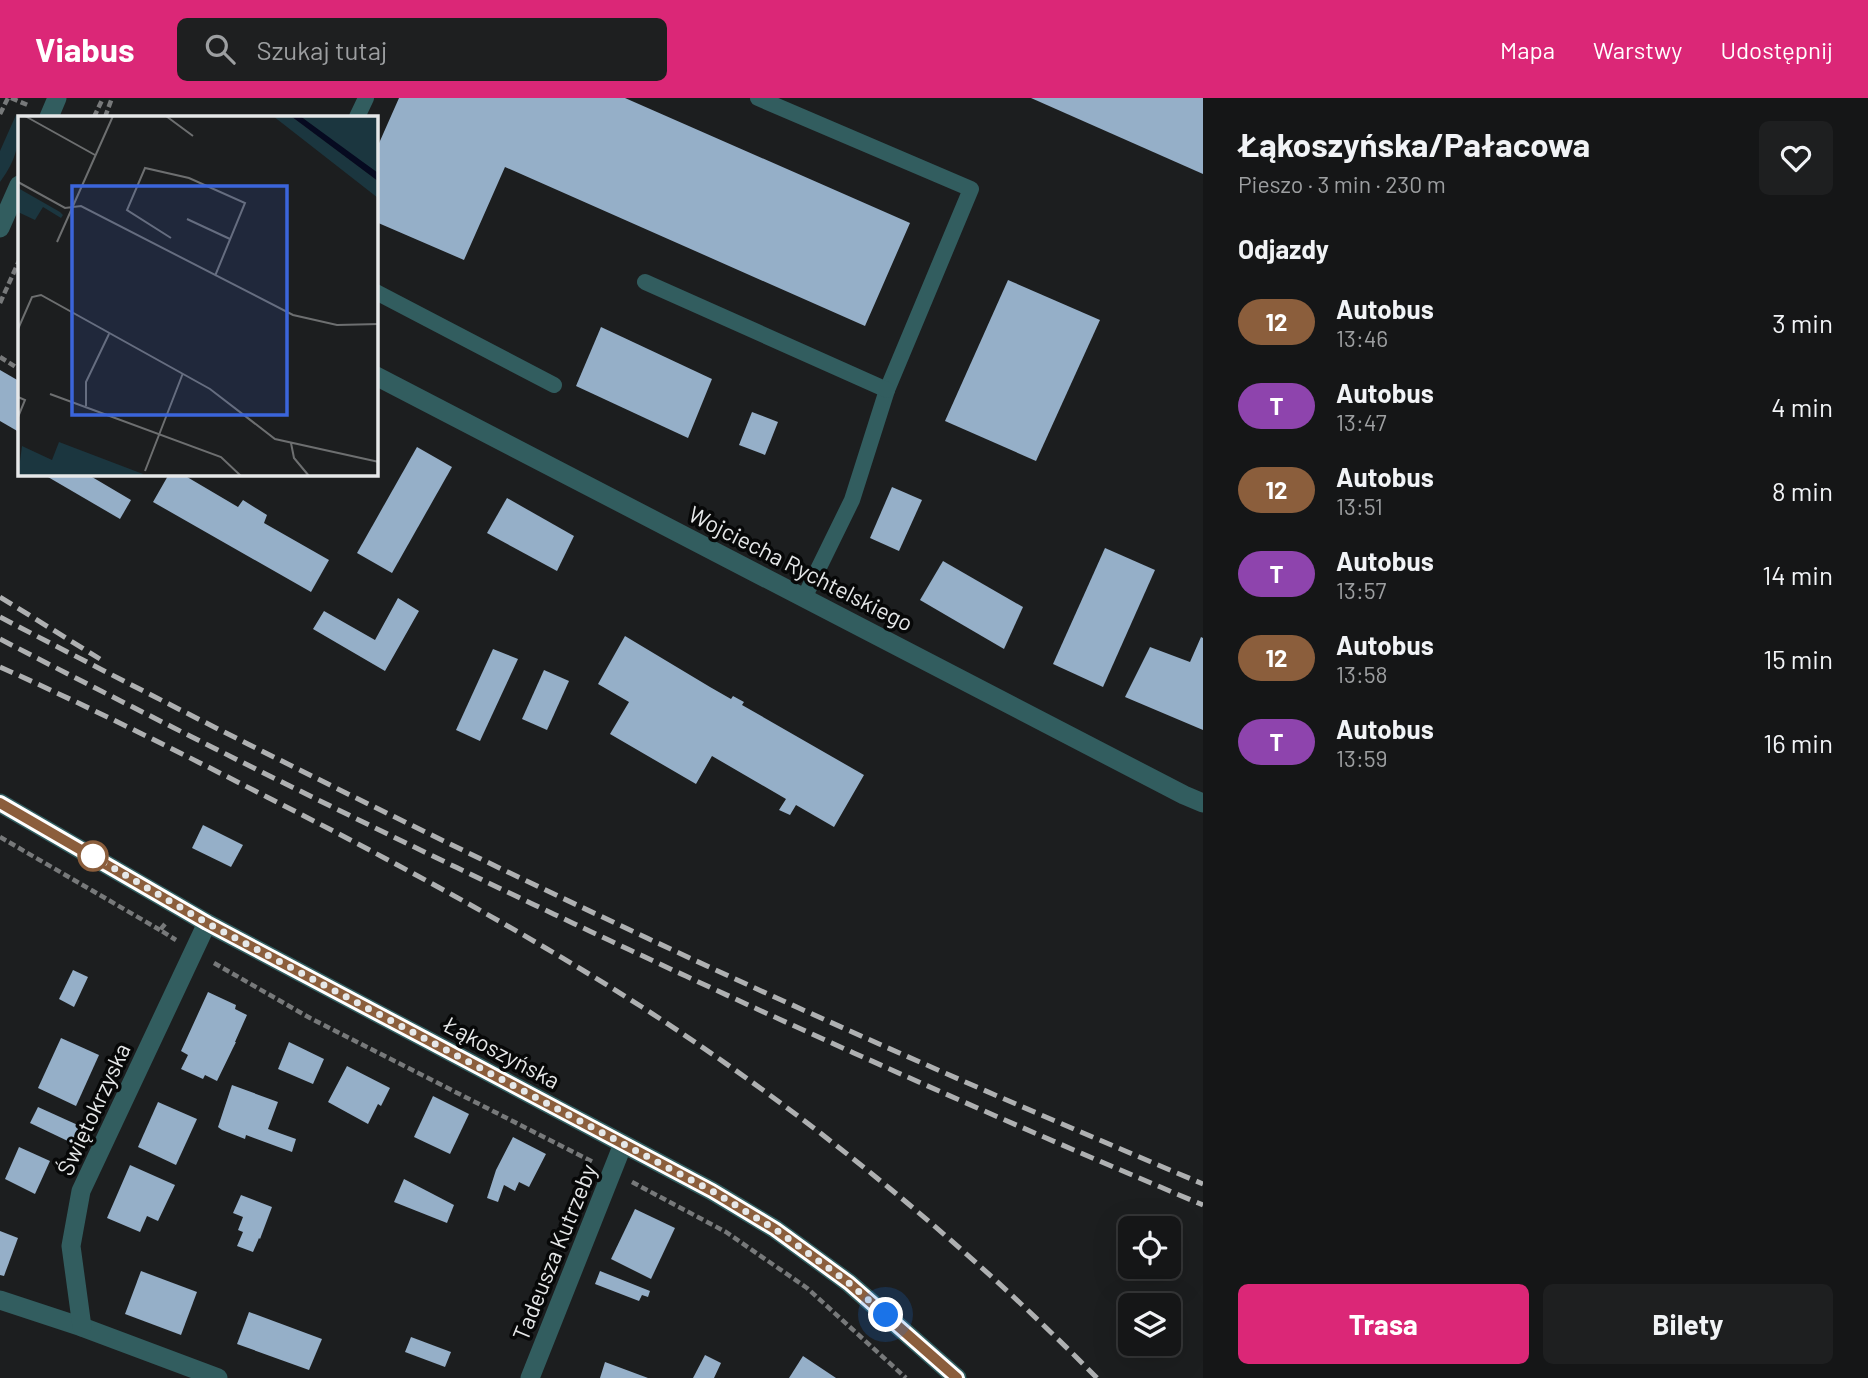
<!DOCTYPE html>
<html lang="pl">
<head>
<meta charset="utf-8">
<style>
  body { margin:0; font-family:Barlow,sans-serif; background:#1e1f20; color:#f1f3f6; height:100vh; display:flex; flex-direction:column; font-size:26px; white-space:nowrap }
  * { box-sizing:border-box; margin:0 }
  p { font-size:23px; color:#9d9fa1 }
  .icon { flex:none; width:38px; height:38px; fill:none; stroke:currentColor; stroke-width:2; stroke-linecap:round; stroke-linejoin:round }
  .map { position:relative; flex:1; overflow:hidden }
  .panel { display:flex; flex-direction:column; background:#151617; width:665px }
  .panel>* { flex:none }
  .badge { padding:0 14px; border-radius:23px; font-size:24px; line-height:46px }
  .fabs { position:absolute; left:1118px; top:1118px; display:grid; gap:14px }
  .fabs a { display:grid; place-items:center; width:63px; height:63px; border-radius:10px; background:#151617; box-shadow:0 7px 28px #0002,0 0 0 2px #343536; font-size:35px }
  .you { position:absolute; width:35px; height:35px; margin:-18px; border:5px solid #fff; border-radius:50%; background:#1a73e8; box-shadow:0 0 0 10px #1a73e833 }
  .map>.badge { position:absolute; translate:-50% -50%; box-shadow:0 0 0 4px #fff }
  h2 { padding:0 35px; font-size:26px; line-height:63px }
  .round { display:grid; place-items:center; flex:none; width:74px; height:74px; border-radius:10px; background:#1e1f20 }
  .head { display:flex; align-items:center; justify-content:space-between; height:119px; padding:0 35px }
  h1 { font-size:33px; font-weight:700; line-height:52px }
  .cta { display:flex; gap:14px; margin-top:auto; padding:14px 35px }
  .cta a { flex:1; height:80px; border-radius:10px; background:#db2777; color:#fff; font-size:28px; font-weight:700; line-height:80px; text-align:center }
  .cta a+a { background:#1e1f20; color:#f1f3f6 }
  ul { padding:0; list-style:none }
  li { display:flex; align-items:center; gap:21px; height:84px; padding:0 35px }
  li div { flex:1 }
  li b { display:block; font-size:26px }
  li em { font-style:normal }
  li .badge { min-width:77px; font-weight:700; text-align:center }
  header { display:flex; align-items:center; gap:42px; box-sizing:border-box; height:98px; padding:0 35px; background:#db2777; color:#fff }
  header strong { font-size:33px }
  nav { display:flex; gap:38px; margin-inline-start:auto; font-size:24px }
  .search { width:490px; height:63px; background:#1e1f20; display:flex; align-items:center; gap:18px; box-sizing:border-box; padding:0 24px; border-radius:10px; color:#9d9fa1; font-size:26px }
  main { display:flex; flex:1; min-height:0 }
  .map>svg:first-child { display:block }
  .green { fill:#1b363f }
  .building { fill:#95afc8 }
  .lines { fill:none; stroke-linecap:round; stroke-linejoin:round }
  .path { stroke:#77797a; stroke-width:4.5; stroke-dasharray:7 3.5; stroke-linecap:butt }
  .service { stroke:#325d5f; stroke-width:16 }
  .minor { stroke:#325d5f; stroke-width:19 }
  .tertiary { stroke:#325d5f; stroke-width:19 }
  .rail { stroke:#aeb0b1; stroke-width:5; stroke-dasharray:14 7; stroke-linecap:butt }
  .line-casing { stroke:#fff; stroke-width:16 }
  .line { stroke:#8b5e3c; stroke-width:10 }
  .walk { stroke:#e6e8e9; stroke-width:7; stroke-dasharray:0 12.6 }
  .stop-dot { fill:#fff; stroke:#8b5e3c; stroke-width:3.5 }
  .labels { text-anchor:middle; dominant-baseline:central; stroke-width:7; stroke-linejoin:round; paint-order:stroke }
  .street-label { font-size:23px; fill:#e6e8e9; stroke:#070808 }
  .inset-road { fill:none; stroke:#6d6f70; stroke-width:2 }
  .view { fill:#3b65db; fill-opacity:0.15; stroke:#3b65db; stroke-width:3.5 }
  .inset-edge { fill:none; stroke:#e6e8e9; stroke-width:3.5 }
</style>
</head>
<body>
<header>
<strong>Viabus</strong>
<div class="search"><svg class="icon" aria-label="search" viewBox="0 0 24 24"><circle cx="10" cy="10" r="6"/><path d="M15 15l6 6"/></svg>Szukaj tutaj</div>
<nav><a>Mapa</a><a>Warstwy</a><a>Udostępnij</a></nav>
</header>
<main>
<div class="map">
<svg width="1203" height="1280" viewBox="0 0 1203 1280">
  <rect width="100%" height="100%" fill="#1c1e1f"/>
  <path class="green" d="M 16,17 L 31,19 L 19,19 C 19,47 17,61 0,84 L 0,53 Z"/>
  <g class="building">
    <path d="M 399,0 L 625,0 L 910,125 L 865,228 L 505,69 L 464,162 L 376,124 L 376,52 Z"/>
    <path d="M 1031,0 L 1203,0 L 1203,76 Z"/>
    <path d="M 1008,182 L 1100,222 L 1036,363 L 945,323 Z"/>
    <path d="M 601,229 L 712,281 L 688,340 L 576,288 Z"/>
    <path d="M 0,272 L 19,283 L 19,334 L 0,323 Z"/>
    <path d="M 752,314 L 778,324 L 765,357 L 739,347 Z"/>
    <path d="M 417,349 L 452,369 L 392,475 L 357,455 Z"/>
    <path d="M 49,376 L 87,376 L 131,402 L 120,421 L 48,379 Z"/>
    <path d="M 169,376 L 182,376 L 238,409 L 243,402 L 267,417 L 264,425 L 329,462 L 311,494 L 153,404 Z"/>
    <path d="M 892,389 L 922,402 L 899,453 L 870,440 Z"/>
    <path d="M 507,400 L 574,438 L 557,473 L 487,435 Z"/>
    <path d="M 1105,450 L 1155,472 L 1103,589 L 1053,566 Z"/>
    <path d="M 943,463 L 1023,509 L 1004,551 L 920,502 Z"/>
    <path d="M 398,500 L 419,513 L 385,573 L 313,531 L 324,513 L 375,542 Z"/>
    <path d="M 625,538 L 710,589 L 731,601 L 733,598 L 744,604 L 742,607 L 864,677 L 834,729 L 796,707 L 790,717 L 779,712 L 786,701 L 712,658 L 696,686 L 610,636 L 629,604 L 598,586 Z"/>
    <path d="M 1201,539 L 1203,540 L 1203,632 L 1125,599 L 1150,549 L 1190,564 Z"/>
    <path d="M 493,551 L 518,561 L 480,643 L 456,632 Z"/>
    <path d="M 544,572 L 569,583 L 547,632 L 522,621 Z"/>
    <path d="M 203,727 L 243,747 L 231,769 L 192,750 Z"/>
    <path d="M 73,872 L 88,879 L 74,909 L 59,901 Z"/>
    <path d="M 208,894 L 236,907 L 235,911 L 247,917 L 235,944 L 236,944 L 233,950 L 217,983 L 205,977 L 203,981 L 181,971 L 188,957 L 181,953 Z"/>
    <path d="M 61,940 L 99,957 L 76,1008 L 38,990 Z"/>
    <path d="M 289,944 L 324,961 L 313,986 L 278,971 Z"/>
    <path d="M 347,968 L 390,990 L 381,1008 L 378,1006 L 368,1026 L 328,1004 Z"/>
    <path d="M 232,987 L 278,1004 L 268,1031 L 296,1041 L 292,1054 L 246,1037 L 245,1041 L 222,1032 L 218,1029 Z"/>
    <path d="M 433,998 L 469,1016 L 450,1056 L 414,1039 Z"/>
    <path d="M 158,1004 L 197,1021 L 176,1067 L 138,1049 Z"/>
    <path d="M 38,1009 L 80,1028 L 72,1045 L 30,1025 Z"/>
    <path d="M 513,1039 L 546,1056 L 529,1089 L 519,1084 L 515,1093 L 504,1087 L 498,1104 L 487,1100 L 496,1072 Z"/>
    <path d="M 19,1049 L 50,1063 L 35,1096 L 5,1081 Z"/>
    <path d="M 130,1067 L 175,1087 L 158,1123 L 147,1118 L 140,1134 L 107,1120 Z"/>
    <path d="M 404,1081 L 454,1107 L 447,1125 L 394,1104 Z"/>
    <path d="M 241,1097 L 272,1109 L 260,1141 L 259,1140 L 253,1154 L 237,1148 L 243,1134 L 238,1132 L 243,1119 L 233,1115 Z"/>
    <path d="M 635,1111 L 675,1130 L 651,1181 L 611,1161 Z"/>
    <path d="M 0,1133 L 18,1140 L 4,1178 L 0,1177 Z"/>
    <path d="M 141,1173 L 197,1194 L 181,1237 L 125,1216 Z"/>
    <path d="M 600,1173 L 650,1193 L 648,1199 L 642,1197 L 639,1203 L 595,1186 Z"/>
    <path d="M 249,1214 L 322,1241 L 309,1272 L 237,1246 Z"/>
    <path d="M 411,1239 L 451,1254 L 445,1269 L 405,1254 Z"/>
    <path d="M 705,1257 L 721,1265 L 714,1280 L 693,1280 Z"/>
    <path d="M 803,1258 L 836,1280 L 789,1280 Z"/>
    <path d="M 605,1264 L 648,1280 L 600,1280 Z"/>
  </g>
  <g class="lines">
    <g class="path">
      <path d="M 11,0 L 30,8"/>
      <path d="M 0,16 L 8,0"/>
      <path d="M 94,19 L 103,0"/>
      <path d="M 105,19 L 112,0"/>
      <path d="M 0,205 L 19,163"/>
      <path d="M 0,259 L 19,271"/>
      <path d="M 0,739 L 160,832"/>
      <path d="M 165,826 L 160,832 L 176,842"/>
      <path d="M 214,865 L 310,920 L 593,1064"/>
      <path d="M 632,1084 L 726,1134 L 807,1190 L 906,1280"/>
    </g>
    <g class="service">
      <path d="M 758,0 L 971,91 L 887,292 L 852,402 L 804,500"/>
      <path d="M 357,19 L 366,0"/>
      <path d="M 645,184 L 887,292"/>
      <path d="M 376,194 L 554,287"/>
    </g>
    <g class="minor">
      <path d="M 49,19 L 57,0"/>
      <path d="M 0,130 L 19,87"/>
      <path d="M 376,278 L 1184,697 L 1203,705"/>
      <path d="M 0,1202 L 82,1229 L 218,1280"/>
      <path d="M 82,1229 L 71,1148 L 81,1093 L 207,825"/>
      <path d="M 530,1280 L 623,1046"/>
    </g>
    <path class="tertiary" d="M 0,705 L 207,825 L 712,1093 L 775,1131 L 849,1185 L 957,1280"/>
    <g class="rail">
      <path d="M 0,499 L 100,561"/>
      <path d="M 0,519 C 213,630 429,738 647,840 C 830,926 1016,1007 1203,1086"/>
      <path d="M 0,541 C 394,745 794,935 1203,1107"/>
      <path d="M 0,569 C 90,609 179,654 267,699 C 395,764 521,832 642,909 C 806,1015 960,1141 1097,1280"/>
    </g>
  </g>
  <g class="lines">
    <defs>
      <path id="line" d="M 0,705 L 207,825 L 712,1093 L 775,1131 L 849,1185 L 957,1280"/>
    </defs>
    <use href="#line" class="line-casing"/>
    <use href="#line" class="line"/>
    <path class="walk" d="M 93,758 L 207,825 L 712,1093 L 775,1131 L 849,1185 L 886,1217"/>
  </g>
  <circle class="stop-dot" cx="93" cy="758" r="14"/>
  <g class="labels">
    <g class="street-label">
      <text transform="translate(801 470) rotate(27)">Wojciecha Rychtelskiego</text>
      <text transform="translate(502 954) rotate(28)">Łąkoszyńska</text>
      <text transform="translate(93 1011) rotate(-65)">Świętokrzyska</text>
      <text transform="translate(554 1154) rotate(-68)">Tadeusza Kutrzeby</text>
    </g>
  </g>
  <g transform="translate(18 18)">
    <rect width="360" height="360" fill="#1c1e1f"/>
    <path d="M 255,0 L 273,0 L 360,65 L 360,82 ZM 282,0 L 360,0 L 360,57 L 318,28 ZM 0,72 L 42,96 L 45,99 L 43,102 L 25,91 L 17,104 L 0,96 ZM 41,326 L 125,358 L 124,360 L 0,360 L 4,330 L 34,344 Z" fill="#1b363f"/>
    <path d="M 273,0 L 282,0 L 360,57 L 360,65 Z" fill="#060a20"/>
    <path class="inset-road" d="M 7,0 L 77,39M 148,0 L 175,20M 0,66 L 47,92 L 63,90 L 275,199 L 319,209 L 361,208M 169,103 L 212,123M 153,122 L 109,94 L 127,52 L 171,62 L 227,87 L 197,160M 39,126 L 95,0M 0,213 L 14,181 L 23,179 L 192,273 L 257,323 L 361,346M 32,278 L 203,341 L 223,360M 0,281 L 7,284 L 0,301M 68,290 L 68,266 L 91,218M 273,327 L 276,342 L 291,360M 127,355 L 165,257"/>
    <path class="view" d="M 54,70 L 269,70 L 269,299 L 54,299 Z"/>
    <rect width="360" height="360" class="inset-edge"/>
  </g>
</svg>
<div class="fabs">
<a><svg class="icon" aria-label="locate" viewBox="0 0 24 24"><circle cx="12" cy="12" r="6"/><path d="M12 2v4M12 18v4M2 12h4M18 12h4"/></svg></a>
<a><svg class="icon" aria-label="layers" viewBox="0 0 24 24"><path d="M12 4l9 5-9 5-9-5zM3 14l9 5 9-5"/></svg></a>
</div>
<div class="you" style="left:886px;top:1217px"></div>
</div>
<section class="panel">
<div class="head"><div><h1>Łąkoszyńska/Pałacowa</h1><p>Pieszo · 3 min · 230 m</p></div><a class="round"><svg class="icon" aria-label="heart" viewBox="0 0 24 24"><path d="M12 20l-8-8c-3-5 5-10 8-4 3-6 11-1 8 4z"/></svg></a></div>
<h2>Odjazdy</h2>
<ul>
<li><span class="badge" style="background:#8b5e3c;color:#fff">12</span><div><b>Autobus</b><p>13:46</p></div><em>3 min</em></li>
<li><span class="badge" style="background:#8e44ad;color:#fff">T</span><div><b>Autobus</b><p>13:47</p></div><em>4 min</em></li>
<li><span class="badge" style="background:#8b5e3c;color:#fff">12</span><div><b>Autobus</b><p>13:51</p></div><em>8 min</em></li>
<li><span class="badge" style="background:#8e44ad;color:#fff">T</span><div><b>Autobus</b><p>13:57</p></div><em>14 min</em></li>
<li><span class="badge" style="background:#8b5e3c;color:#fff">12</span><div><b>Autobus</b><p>13:58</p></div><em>15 min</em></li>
<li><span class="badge" style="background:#8e44ad;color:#fff">T</span><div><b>Autobus</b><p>13:59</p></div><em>16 min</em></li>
</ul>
<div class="cta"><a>Trasa</a><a>Bilety</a></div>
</section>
</main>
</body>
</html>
